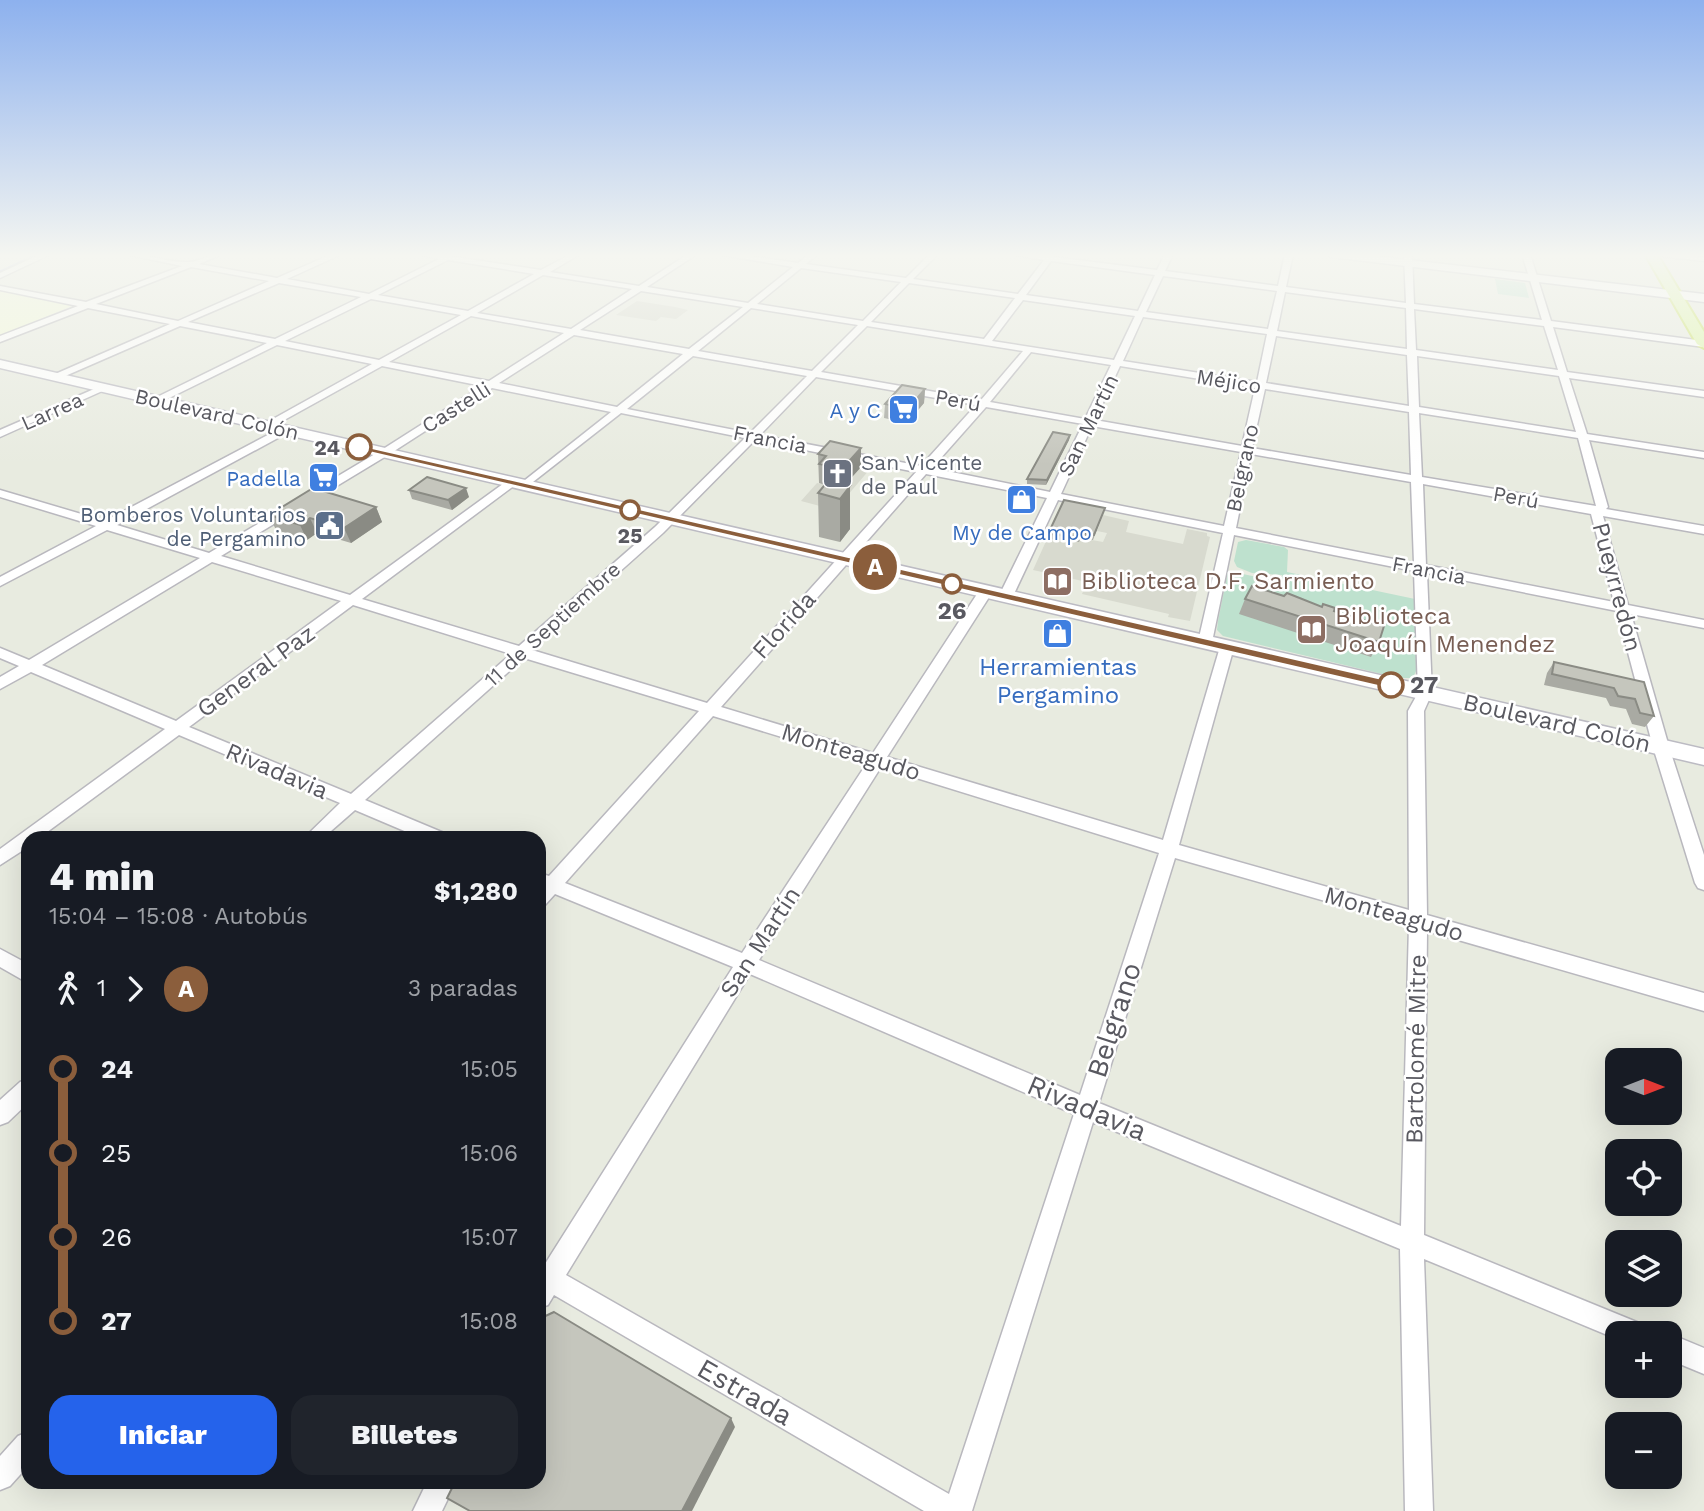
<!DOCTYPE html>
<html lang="es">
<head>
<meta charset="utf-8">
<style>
  body { margin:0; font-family:"Work Sans",sans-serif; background:#20242c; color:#f1f3f6; height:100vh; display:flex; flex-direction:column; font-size:26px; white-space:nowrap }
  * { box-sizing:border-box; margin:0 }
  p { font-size:23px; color:#9ea1a6 }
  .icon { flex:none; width:38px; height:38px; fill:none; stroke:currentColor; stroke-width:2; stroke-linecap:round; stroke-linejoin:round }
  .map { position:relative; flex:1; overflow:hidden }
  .details { position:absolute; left:21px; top:831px; width:525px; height:658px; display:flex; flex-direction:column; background:#171b24; border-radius:21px; box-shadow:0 7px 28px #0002 }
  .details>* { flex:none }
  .badge { padding:0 14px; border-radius:23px; font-size:24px; line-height:46px }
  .needle { width:46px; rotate:90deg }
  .controls { position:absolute; left:1605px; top:1048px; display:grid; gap:14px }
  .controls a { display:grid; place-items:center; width:77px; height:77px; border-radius:14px; background:#171b24; box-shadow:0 7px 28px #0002; font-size:35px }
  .map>.badge { position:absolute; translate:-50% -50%; box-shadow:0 0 0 4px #fff }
  .legs { display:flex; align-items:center; gap:10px; height:77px; padding:0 28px; font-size:23px }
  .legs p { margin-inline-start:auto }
  .head { display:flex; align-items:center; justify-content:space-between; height:119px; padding:0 28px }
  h1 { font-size:38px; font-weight:800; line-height:52px }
  .action { display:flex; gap:14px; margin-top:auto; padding:14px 28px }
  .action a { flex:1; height:80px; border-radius:21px; background:#2563eb; color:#fff; font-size:28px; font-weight:800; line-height:80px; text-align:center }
  .action a+a { background:#20242c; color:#f1f3f6 }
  ul { padding:0 28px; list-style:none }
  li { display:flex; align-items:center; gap:24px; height:84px; font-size:26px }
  li i { display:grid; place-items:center; width:10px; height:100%; margin:0 9px; background:currentColor }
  li i::after { content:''; width:18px; height:18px; margin:-9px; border:5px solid; border-radius:50%; background:#171b24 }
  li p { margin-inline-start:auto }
  li:first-child i { background:linear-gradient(#0000 50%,currentColor 0) }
  li:last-child i { background:linear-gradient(currentColor 50%,#0000 0) }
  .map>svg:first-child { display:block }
  .commercial { fill:#f2fad6 }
  .education { fill:#d8dacf }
  .green { fill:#bee1ce }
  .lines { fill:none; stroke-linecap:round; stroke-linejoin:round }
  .stream { stroke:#a4acf7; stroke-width:2.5 }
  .minor-casing { stroke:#b9b8be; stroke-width:3 }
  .secondary-casing { stroke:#bcbbc3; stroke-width:3 }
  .primary-casing { stroke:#cbe460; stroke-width:4 }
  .minor { fill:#fff; fill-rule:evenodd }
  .secondary { fill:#fff; fill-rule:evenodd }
  .primary { fill:#dff7a9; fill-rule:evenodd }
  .wall { fill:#a9aaa3 }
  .shaded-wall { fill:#8a8b84 }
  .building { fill:#c5c6bd; stroke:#8a8b84; stroke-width:2 }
  .line-1 { fill:#8b5e3c; stroke:#fff; stroke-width:2 }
  .stop-1-dot { fill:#fff; stroke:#8b5e3c; stroke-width:3.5 }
  .labels { text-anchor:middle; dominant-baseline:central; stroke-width:5; stroke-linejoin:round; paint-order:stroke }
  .far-street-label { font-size:21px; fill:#595960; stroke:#fff }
  .far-shop-label { font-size:21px; fill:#366cbe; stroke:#fff; text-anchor:end }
  .far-stop-label { font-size:21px; font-weight:bold; fill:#595960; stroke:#fff; text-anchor:end }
  .far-worship-label { font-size:21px; fill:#5b616d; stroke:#fff; text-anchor:start }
  .far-service-label { font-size:21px; fill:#4e5e75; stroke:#fff; text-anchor:end }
  .education-label { font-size:24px; fill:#785e54; stroke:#fff; text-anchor:start }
  .street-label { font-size:24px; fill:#595960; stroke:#fff }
  .stop-label { font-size:24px; font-weight:bold; fill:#595960; stroke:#fff }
  .shop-label { font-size:24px; fill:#366cbe; stroke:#fff }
  .near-street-label { font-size:28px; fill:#595960; stroke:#fff }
</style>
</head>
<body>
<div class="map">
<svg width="1704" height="1511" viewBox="0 0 1704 1511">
  <rect width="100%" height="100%" fill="#e8ebe0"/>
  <path class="commercial" d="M 0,291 L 74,305 L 0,336 Z"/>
  <g class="education">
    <path d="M 637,301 L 675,307 L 688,310 L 676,319 L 661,317 L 656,321 L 616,315 Z"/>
    <path d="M 861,467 L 870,469 L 835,510 L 801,501 L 817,483 L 842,488 Z"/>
    <path d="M 1103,515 L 1129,521 L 1126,532 L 1183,544 L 1187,529 L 1207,533 L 1207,536 L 1210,537 L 1190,621 L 1168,617 L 1169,614 L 1082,594 L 1087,582 L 1033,570 L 1047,539 L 1078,542 L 1081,538 L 1103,542 L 1107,533 L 1097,531 Z"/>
  </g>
  <g class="green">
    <path d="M 1495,279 L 1525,283 L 1529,298 L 1498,294 Z"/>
    <path d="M 1246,540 L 1284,547 L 1288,550 L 1287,572 L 1415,599 L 1416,671 L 1413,678 L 1399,678 L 1223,636 L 1217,630 L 1218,621 L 1228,571 L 1282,582 L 1282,575 L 1252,573 L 1237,567 L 1234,561 L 1238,542 Z"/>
  </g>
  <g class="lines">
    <path class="stream" d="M 0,272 L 38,254"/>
    <defs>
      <g id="minor">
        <path d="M 41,254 L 51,254 L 0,278 L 0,273 Z"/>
        <path d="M 125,254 C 146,253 168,263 188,262 C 200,262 209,254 222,254 L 199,264 L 277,278 L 332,254 L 342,254 L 287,279 L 369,294 L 439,259 L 418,254 L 435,254 L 541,270 L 571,254 L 580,254 L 550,272 L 639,286 L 688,254 L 697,254 L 647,287 L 748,303 L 793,267 L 716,254 L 735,254 L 798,263 L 810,254 L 818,254 L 806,264 L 906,278 L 930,254 L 938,254 L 913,279 L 1018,294 L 1044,260 L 1011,254 L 1047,256 L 1056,254 L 1054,257 L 1157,270 L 1165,254 L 1173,254 L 1165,271 L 1278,286 L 1285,254 L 1293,254 L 1286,287 L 1406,303 L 1404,254 L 1412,254 L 1414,304 L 1542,320 L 1522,254 L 1530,254 L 1551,321 L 1704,341 L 1704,347 L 1553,327 L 1567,372 L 1704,391 L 1704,397 L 1569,378 L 1587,434 L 1704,452 L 1704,458 L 1589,440 L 1608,507 L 1606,509 L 1704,526 L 1704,534 L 1603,516 L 1628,605 L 1704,620 L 1704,628 L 1631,614 L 1669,747 L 1704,855 L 1704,890 L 1698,888 L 1695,883 L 1653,747 L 1617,611 L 1427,573 L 1432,693 L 1424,711 L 1427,915 L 1704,993 L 1704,1011 L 1427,931 L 1424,1235 L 1644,1325 L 1647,1334 L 1617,1334 L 1617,1339 L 1424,1259 L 1433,1511 L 1405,1511 L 1400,1249 L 1093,1122 L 972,1511 L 924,1511 L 554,1295 L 548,1305 L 539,1308 L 539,1263 L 545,1264 L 733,967 L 555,894 L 545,905 L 539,908 L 539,873 L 549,876 L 699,711 L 524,658 L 365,800 L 444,833 L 446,838 L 421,838 L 355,810 L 323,838 L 304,838 L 340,803 L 179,735 L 39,838 L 28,838 L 28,847 L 0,865 L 0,849 L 165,729 L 31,672 L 0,689 L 0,677 L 19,666 L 0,658 L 0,648 L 29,660 L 200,558 L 107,530 L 0,586 L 0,577 L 96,526 L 0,497 L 0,490 L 105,521 L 281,428 L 289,428 L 289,432 L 117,525 L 209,553 L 380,451 L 482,386 L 382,366 L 268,429 L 264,428 L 264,424 L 372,364 L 277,345 L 157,404 L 153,403 L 153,399 L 267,343 L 180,326 L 56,380 L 53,379 L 53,375 L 170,324 L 88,308 L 0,342 L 0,336 L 78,306 L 0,290 L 0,286 L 86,302 L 182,266 ZM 448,260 L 534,274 L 468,311 L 378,295 ZM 1051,261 L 1155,275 L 1138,311 L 1026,295 ZM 191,267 L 269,281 L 178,321 L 96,304 ZM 801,268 L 901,282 L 863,321 L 757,304 ZM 543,275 L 632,289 L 571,329 L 477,313 ZM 1163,276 L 1277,291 L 1268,329 L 1146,312 ZM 279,283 L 361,297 L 275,339 L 188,322 ZM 909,283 L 1015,298 L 984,339 L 871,322 ZM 641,291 L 743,307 L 689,349 L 580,330 ZM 1285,292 L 1406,308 L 1407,349 L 1277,331 ZM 371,299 L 461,315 L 379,360 L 285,341 ZM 1023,300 L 1135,316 L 1114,360 L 992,341 ZM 751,308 L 858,325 L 812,371 L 698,351 ZM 1414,309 L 1544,326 L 1558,370 L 1416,350 ZM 471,316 L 564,333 L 489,381 L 389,362 ZM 1143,317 L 1267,334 L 1257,382 L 1123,361 ZM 867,326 L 1023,351 L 981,400 L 821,372 ZM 574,335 L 683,354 L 617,407 L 499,383 ZM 1276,336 L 1407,355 L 1409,406 L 1266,383 ZM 1031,352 L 1111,365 L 1085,419 L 990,402 ZM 693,356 L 807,376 L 750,433 L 627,409 ZM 1417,356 L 1559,376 L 1576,432 L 1419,407 ZM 1120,366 L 1255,388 L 1242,446 L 1095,420 ZM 816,377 L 976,405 L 921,466 L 760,435 ZM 492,388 L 611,412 L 520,484 L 520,488 L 524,489 L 621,413 L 745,438 L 655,527 L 519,646 L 362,599 L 515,485 L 515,481 L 507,481 L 350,595 L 221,556 L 388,455 ZM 1265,389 L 1409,412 L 1411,475 L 1252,448 ZM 986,407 L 1083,424 L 1050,492 L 932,468 ZM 1419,413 L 1578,438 L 1596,506 L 1422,477 ZM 1092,426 L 1241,452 L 1224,526 L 1061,494 ZM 755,440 L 916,472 L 707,703 L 532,650 L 663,533 ZM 1251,454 L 1411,482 L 1414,563 L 1236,528 ZM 926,474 L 1047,498 L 999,596 L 1006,600 L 1013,596 L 1058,500 L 1223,533 L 1198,642 L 1205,646 L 1212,642 L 1234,535 L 1414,571 L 1418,693 L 1408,711 L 1409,910 L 1179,845 L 1234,647 L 1232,644 L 1222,644 L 1220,647 L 1163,840 L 887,757 L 993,591 L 991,588 L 981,588 L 873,753 L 721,707 ZM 1423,484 L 1591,514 L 1614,602 L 1426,565 ZM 212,562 L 341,601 L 176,721 L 42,665 ZM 353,605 L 511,654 L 351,794 L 189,727 ZM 713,716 L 867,763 L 742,953 L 565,883 ZM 881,767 L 1159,853 L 1080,1095 L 759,960 ZM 1175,858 L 1409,925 L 1401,1226 L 1099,1103 ZM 750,974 L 1074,1114 L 949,1494 L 566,1275 Z"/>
        <path d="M 1656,254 L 1704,257 L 1704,261 L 1660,256 Z"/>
        <path d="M 101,386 L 109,388 L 0,437 L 0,430 Z"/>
        <path d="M 0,949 L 28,964 L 28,983 L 0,967 Z"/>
        <path d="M 28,1079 L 28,1103 L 8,1122 L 0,1125 L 0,1100 L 20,1082 Z"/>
        <path d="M 1670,1334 L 1704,1348 L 1704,1374 L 1670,1360 Z"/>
        <path d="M 28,1432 L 28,1466 L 10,1486 L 0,1490 L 0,1456 L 18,1436 Z"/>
        <path d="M 427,1482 L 456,1482 L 442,1511 L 413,1511 Z"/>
      </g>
      <g id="secondary">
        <path d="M 1326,254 L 1357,254 L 1704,294 L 1704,302 L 1331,257 Z"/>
        <path d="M 0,360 L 1704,749 L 1704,765 L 0,368 Z"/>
      </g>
      <path id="primary" d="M 1645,254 L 1657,254 L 1704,332 L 1704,348 L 1697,344 Z"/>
    </defs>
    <use href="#minor" class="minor-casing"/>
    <use href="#secondary" class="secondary-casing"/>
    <use href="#primary" class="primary-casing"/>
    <use href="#minor" class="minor"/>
    <use href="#secondary" class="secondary"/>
    <use href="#primary" class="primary"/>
  </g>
  <g class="wall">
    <path d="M 925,389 L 924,403 L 907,423 L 884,418 L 885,404 Z"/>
    <path d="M 1070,435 L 1069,440 L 1046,485 L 1027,484 L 1027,479 Z"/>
    <path d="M 861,448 L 861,467 L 845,485 L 850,529 L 840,542 L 819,537 L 818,493 L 825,485 L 819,483 L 818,454 Z"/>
    <path d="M 409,490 L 469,497 L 452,510 L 412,499 Z"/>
    <path d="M 376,507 L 382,522 L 351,543 L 317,533 L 307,540 L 276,530 L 269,515 Z"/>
    <path d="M 1105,508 L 1093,540 L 1081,538 L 1079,542 L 1047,539 L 1048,534 Z"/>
    <path d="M 1245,599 L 1334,611 L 1379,642 L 1371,657 L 1239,614 Z"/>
    <path d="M 1554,662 L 1644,682 L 1654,716 L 1645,727 L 1632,724 L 1626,709 L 1610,706 L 1606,698 L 1544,685 L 1547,673 Z"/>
  </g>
  <g class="shaded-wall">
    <path d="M 925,389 L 924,403 L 907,423 L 908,409 Z"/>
    <path d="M 1070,435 L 1069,440 L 1046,485 L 1047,480 Z"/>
    <path d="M 861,448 L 861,467 L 842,488 L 842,469 Z"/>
    <path d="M 850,486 L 850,529 L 840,542 L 840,499 Z"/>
    <path d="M 466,488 L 469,497 L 452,510 L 448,500 Z"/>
    <path d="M 376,507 L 382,522 L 351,543 L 344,528 Z"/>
    <path d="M 310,518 L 317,533 L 307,540 L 300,525 Z"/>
    <path d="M 731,1418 L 735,1427 L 692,1511 L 682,1511 Z"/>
  </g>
  <g class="building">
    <path d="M 902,385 L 925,389 L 908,409 L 885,404 Z"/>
    <path d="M 1053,432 L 1070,435 L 1047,480 L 1027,479 Z"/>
    <path d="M 830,441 L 861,448 L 842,469 L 819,464 L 826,456 L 818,454 Z"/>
    <path d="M 427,477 L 466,488 L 448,500 L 409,490 Z"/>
    <path d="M 828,481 L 850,486 L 840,499 L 818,493 Z"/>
    <path d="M 313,488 L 376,507 L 344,528 L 310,518 L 300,525 L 269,515 Z"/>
    <path d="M 1064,500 L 1105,508 L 1094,535 L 1082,533 L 1080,537 L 1048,534 Z"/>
    <path d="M 1252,586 L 1284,596 L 1287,593 L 1322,607 L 1323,604 L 1335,608 L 1334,611 L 1384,626 L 1379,642 L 1245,599 Z"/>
    <path d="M 1554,662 L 1644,682 L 1654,716 L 1640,713 L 1635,699 L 1618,696 L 1614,688 L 1552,674 Z"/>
    <path d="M 554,1312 L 731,1418 L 682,1511 L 470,1511 L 447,1498 L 455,1482 L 539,1482 L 539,1319 Z"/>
  </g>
  <linearGradient id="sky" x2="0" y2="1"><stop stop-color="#8db1ee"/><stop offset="0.55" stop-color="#f5f6f1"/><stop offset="1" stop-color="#f5f6f1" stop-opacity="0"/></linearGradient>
  <rect width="1704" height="465" fill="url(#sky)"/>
  <path class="line-1" d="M 359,445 L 1391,681 L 1397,685 L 1391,689 L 356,449 L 354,447 Z"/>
  <defs>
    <symbol id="supermarket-square" viewBox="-11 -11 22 22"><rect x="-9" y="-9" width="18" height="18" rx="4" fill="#3f7fe0" stroke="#fff"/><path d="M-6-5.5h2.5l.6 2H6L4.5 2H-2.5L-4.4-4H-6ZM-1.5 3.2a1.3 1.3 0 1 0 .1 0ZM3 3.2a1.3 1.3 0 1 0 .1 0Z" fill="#fff"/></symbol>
    <symbol id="church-square" viewBox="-11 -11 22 22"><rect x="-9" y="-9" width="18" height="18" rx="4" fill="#6b7280" stroke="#fff"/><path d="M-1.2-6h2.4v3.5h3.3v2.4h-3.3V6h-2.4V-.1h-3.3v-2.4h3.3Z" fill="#fff"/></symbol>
    <symbol id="shop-square" viewBox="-11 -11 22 22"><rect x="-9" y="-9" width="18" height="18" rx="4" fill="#3f7fe0" stroke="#fff"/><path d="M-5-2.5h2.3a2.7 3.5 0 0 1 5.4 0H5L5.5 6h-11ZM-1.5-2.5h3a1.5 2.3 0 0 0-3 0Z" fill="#fff"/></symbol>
    <symbol id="civic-square" viewBox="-11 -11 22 22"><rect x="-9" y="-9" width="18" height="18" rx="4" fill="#5c6f8a" stroke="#fff"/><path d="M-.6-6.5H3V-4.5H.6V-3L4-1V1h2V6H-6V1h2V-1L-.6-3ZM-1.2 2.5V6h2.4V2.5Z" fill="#fff"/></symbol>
    <symbol id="library-square" viewBox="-11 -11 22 22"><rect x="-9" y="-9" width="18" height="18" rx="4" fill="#8d6e63" stroke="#fff"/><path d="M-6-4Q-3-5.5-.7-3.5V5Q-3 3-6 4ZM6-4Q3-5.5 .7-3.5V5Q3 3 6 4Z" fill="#fff"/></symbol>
  </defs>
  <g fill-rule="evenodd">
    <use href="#supermarket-square" x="886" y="392" width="35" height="35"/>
    <use href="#church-square" x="820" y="456" width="35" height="35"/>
    <use href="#supermarket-square" x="306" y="460" width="35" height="35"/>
    <use href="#shop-square" x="1004" y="482" width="35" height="35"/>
    <use href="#civic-square" x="312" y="508" width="35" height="35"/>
    <use href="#library-square" x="1040" y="564" width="35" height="35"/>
    <use href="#library-square" x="1294" y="612" width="35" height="35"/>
    <use href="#shop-square" x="1040" y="616" width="35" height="35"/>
  </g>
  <g class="stop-1-dot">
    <circle cx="359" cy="447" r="12"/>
    <circle cx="630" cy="510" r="9"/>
    <circle cx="952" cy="584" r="9"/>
    <circle cx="1391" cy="685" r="12"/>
  </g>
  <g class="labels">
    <g class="far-street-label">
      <text transform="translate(1229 381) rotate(9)">Méjico</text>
      <text transform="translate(958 400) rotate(10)">Perú</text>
      <text transform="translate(456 407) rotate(-32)">Castelli</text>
      <text transform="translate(52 411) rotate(-24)">Larrea</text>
      <text transform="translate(217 414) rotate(13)">Boulevard Colón</text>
      <text transform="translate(1088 425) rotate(-64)">San Martín</text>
      <text transform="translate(770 439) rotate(11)">Francia</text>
      <text transform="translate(1242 468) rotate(-78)">Belgrano</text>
      <text transform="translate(1516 497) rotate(10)">Perú</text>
      <text transform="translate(1429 570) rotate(11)">Francia</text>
      <text transform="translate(552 624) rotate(-42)">11 de Septiembre</text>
    </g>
    <g class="far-shop-label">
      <text x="881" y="410">A y C</text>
      <text x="301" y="478">Padella</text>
      <text x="1022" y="532" text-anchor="middle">My de Campo</text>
    </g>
    <g class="far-stop-label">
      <text x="340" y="447">24</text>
      <text x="630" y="535" text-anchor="middle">25</text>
    </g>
    <g class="far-worship-label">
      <text x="861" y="462">San Vicente<tspan x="861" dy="24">de Paul</tspan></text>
    </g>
    <g class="far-service-label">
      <text x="306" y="514">Bomberos Voluntarios<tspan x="306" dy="24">de Pergamino</tspan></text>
    </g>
    <g class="education-label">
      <text x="1081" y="581">Biblioteca D.F. Sarmiento</text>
      <text x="1335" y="616">Biblioteca<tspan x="1335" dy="28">Joaquín Menendez</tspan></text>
    </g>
    <g class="street-label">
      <text transform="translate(1617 587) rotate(75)">Pueyrredón</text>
      <text transform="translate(784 625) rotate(-48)">Florida</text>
      <text transform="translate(256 671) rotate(-36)">General Paz</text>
      <text transform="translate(1557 723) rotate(13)">Boulevard Colón</text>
      <text transform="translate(851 752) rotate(17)">Monteagudo</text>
      <text transform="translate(277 771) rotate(23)">Rivadavia</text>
      <text transform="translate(1394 914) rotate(16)">Monteagudo</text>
      <text transform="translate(760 942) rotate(-57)">San Martín</text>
      <text transform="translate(1416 1049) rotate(-89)">Bartolomé Mitre</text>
    </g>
    <g class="stop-label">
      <text x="952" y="611">26</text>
      <text x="1410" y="685" text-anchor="start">27</text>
    </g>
    <g class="shop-label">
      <text x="1058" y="667">Herramientas<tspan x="1058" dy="28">Pergamino</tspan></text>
    </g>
    <g class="near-street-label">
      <text transform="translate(1114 1020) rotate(-72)">Belgrano</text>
      <text transform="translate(1087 1108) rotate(23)">Rivadavia</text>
      <text transform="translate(745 1392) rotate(30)">Estrada</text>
    </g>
  </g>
</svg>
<div class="controls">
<a><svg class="needle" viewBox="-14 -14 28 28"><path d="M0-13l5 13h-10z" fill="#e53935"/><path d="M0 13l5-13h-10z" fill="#9ea1a6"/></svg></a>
<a><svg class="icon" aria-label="locate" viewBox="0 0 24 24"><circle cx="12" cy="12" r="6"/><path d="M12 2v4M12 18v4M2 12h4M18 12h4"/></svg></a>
<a><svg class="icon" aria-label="layers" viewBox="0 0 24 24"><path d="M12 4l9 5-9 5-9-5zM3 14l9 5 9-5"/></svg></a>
<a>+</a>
<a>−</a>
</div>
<b class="badge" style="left:875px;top:567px;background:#8b5e3c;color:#fff">A</b>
<section class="details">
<div class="head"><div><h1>4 min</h1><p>15:04 – 15:08 · Autobús</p></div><b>$1,280</b></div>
<div class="legs"><svg class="icon" aria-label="walk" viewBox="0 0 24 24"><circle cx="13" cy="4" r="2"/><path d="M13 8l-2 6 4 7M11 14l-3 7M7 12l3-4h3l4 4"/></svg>1<svg class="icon" aria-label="forward" viewBox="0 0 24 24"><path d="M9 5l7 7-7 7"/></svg><b class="badge" style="background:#8b5e3c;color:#fff">A</b><p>3 paradas</p></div>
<ul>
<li><i style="color:#8b5e3c"></i><b>24</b><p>15:05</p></li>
<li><i style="color:#8b5e3c"></i><span>25</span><p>15:06</p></li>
<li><i style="color:#8b5e3c"></i><span>26</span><p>15:07</p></li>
<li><i style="color:#8b5e3c"></i><b>27</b><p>15:08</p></li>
</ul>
<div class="action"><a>Iniciar</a><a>Billetes</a></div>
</section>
</div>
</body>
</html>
